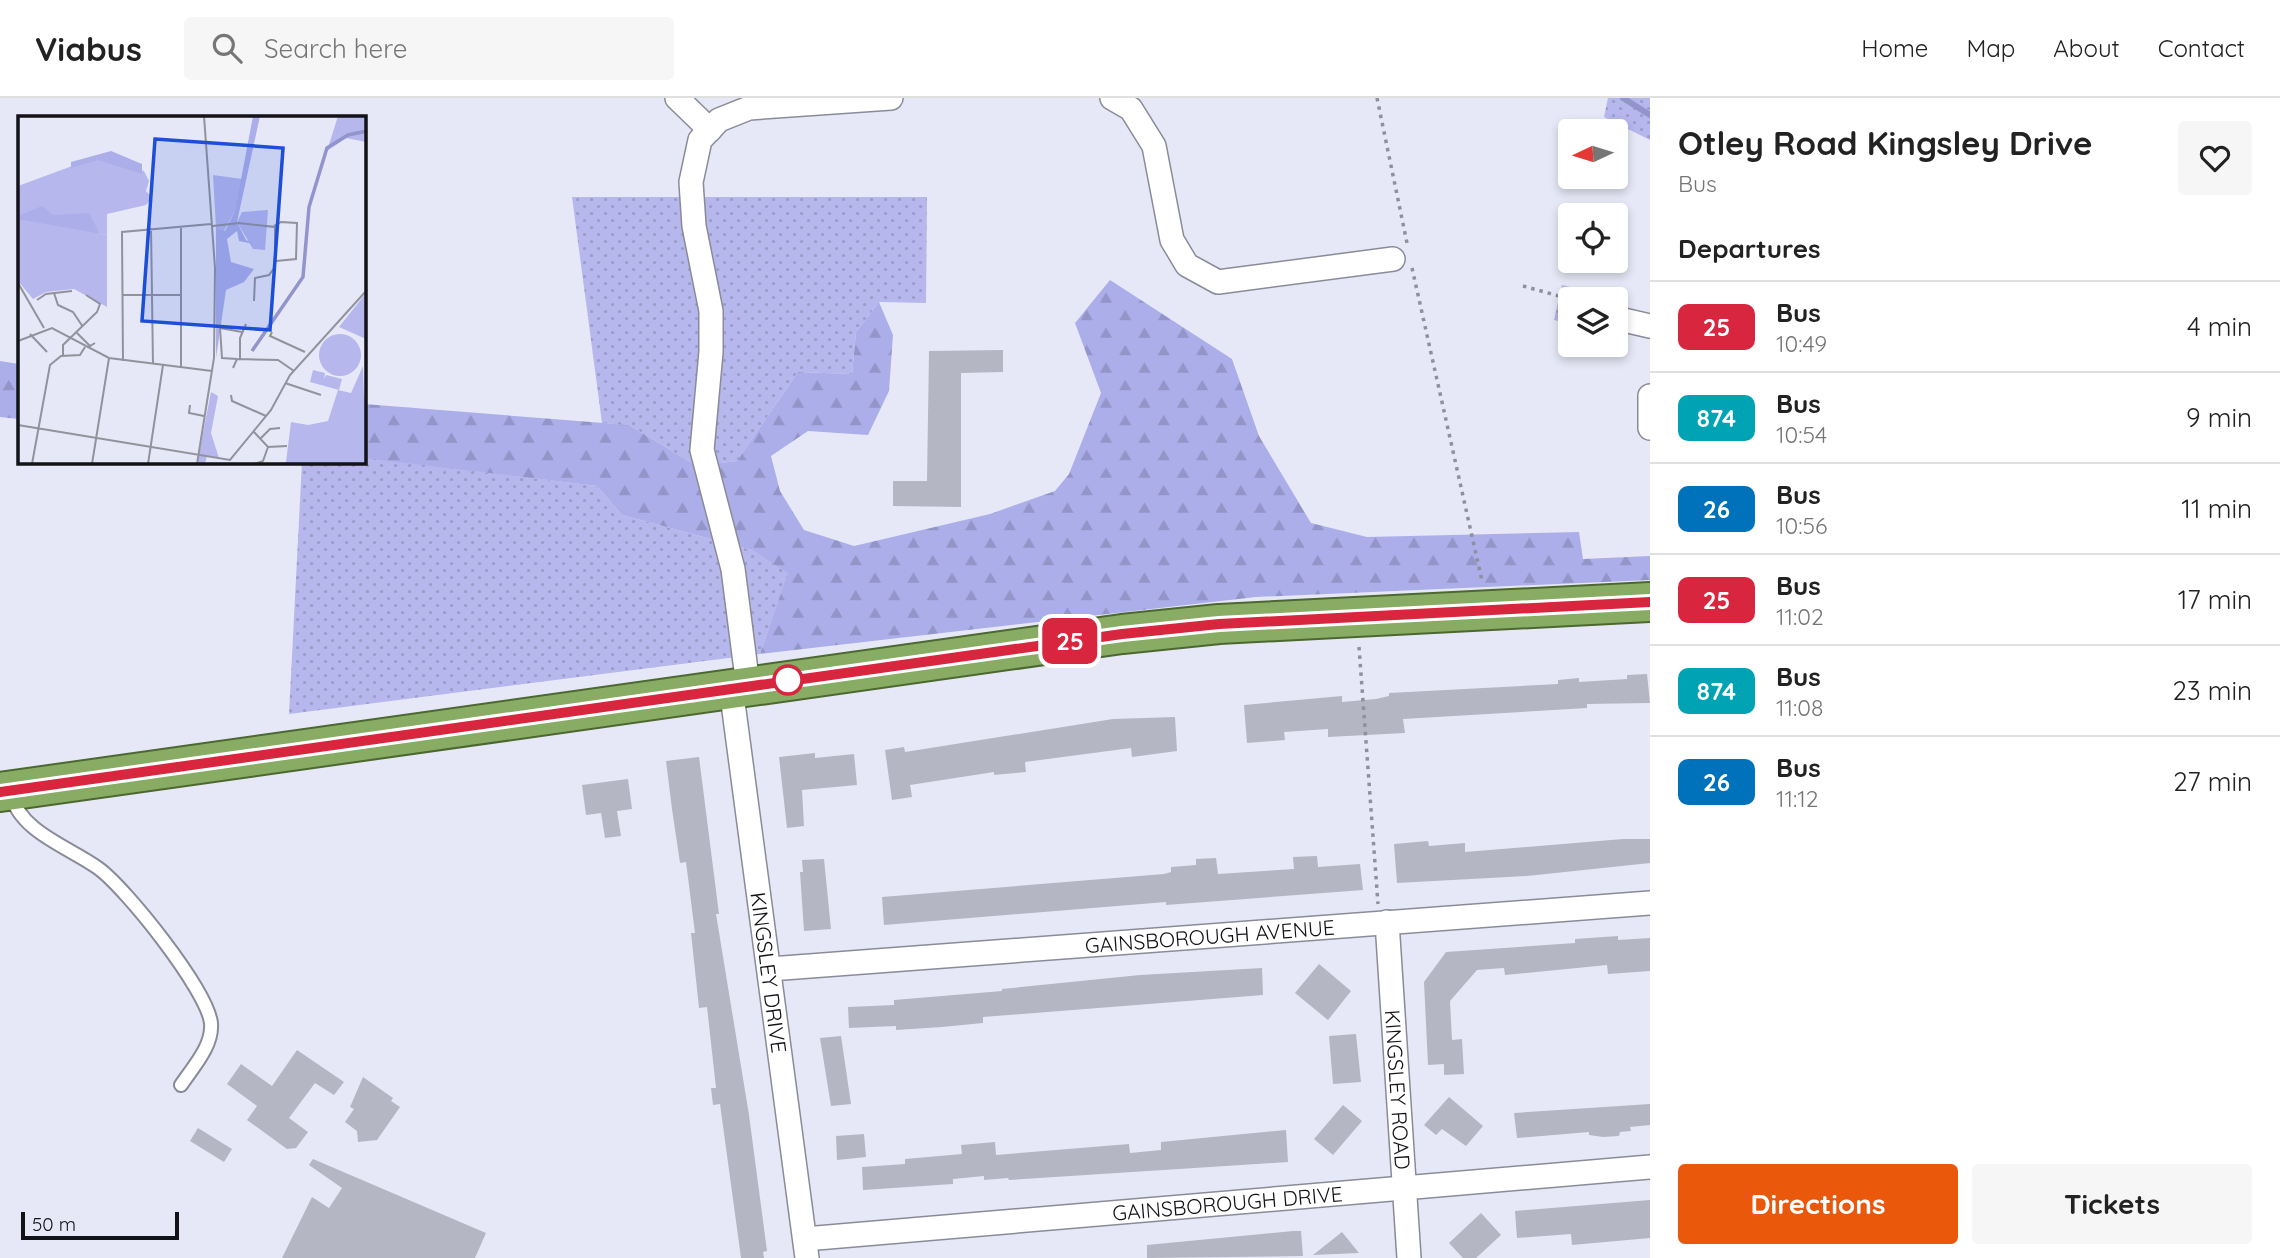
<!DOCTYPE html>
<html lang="en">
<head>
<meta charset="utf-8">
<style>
  body { margin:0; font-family:Quicksand,sans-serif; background:#f6f6f6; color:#222; height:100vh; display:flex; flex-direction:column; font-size:26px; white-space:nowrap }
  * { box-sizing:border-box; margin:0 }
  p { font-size:23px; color:#767676 }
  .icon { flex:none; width:38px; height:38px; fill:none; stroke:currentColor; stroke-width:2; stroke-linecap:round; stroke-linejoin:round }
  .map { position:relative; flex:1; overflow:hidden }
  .sheet { display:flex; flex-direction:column; background:#fff; width:630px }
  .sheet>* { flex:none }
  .badge { padding:0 14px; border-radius:10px; font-size:24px; line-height:46px }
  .needle { width:46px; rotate:266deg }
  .fabs { position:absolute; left:1558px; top:21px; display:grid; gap:14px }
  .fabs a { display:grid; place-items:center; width:70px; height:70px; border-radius:7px; background:#fff; box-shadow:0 4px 10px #0003; font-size:35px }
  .scale { position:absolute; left:21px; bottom:18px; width:158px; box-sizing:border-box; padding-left:7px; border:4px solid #121217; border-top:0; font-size:19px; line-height:24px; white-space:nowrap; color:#121217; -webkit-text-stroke:5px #e7e8f7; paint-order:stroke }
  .map>.badge { position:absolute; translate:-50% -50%; box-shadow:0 0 0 4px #fff }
  h2 { padding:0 28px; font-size:26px; line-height:63px }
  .round { display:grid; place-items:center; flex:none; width:74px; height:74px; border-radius:7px; background:#f6f6f6 }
  .overview { display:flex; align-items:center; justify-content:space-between; height:119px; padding:0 28px }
  h1 { font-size:33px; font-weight:700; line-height:52px }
  .button { display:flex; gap:14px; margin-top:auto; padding:14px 28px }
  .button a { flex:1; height:80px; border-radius:7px; background:#ea580c; color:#fff; font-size:28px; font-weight:700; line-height:80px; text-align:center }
  .button a+a { background:#f6f6f6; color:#222 }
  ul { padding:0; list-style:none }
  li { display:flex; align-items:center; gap:21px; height:91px; padding:0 28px; border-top:2px solid #e0e0e0 }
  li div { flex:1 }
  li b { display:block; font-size:26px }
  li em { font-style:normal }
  li .badge { min-width:77px; font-weight:700; text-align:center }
  header { display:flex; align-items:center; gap:42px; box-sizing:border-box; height:98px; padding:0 35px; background:#fff; border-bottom:2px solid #e0e0e0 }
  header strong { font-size:33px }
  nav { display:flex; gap:38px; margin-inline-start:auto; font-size:24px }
  .search { width:490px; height:63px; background:#f6f6f6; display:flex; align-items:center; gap:18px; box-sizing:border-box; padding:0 24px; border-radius:7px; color:#767676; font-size:26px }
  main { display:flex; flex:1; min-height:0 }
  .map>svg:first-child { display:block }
  .grass { fill:url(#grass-dots) }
  .forest { fill:url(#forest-firs) }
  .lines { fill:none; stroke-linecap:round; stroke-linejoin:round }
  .stream { stroke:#9294cd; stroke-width:6 }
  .building { fill:#b5b6c4 }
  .service-casing { stroke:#8a8b98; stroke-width:16 }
  .minor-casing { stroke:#8a8b98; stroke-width:26 }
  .trunk-casing { stroke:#4c6830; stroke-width:42 }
  .path { stroke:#8f909b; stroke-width:3.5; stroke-dasharray:3.5 5; stroke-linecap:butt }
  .service { stroke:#fff; stroke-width:12 }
  .minor { stroke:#fff; stroke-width:23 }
  .trunk { stroke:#88ac64; stroke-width:38 }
  .line-casing { stroke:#fff; stroke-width:16 }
  .line { stroke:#d7263d; stroke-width:10 }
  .stop-dot { fill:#fff; stroke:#d7263d; stroke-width:3.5 }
  .labels { text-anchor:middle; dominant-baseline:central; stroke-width:6; stroke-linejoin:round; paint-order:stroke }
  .street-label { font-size:21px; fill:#121217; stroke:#e7e8f7 }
  .inset-river { fill:none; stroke:#9294cd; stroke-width:3.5 }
  .inset-road { fill:none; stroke:#92929d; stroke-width:2 }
  .view { fill:#1d4ed8; fill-opacity:0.15; stroke:#1d4ed8; stroke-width:3.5 }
  .inset-edge { fill:none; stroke:#121217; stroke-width:3.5 }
</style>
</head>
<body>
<header>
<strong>Viabus</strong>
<div class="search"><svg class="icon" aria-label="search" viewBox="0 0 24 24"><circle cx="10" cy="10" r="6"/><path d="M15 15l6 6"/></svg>Search here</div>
<nav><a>Home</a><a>Map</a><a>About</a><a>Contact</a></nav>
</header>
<main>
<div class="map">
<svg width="1650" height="1160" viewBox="0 0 1650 1160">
  <defs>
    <pattern id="grass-dots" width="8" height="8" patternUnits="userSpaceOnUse" patternTransform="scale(1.75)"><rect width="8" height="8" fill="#b5b7ed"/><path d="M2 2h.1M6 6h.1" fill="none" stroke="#9b9cca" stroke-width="1.8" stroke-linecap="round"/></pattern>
    <pattern id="forest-firs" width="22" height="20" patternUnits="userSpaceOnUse" patternTransform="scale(1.75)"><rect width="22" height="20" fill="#acaeea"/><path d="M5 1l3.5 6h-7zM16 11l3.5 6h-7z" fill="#9395c8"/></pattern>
  </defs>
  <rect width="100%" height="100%" fill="#e7e8f7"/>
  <g class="grass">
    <path d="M 1608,0 L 1650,0 L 1650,42 L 1604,19 Z"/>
    <path d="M 572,99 L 927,99 L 926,205 L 879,204 L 856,234 L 852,276 L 798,274 L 737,363 L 697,368 L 629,327 L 602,325 Z"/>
    <path d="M 1562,187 L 1606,198 L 1605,201 L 1570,201 L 1570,226 L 1554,222 Z"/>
    <path d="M 364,359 L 597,388 L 622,417 L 752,452 L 789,474 L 760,556 L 289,616 L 302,364 L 364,364 Z"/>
  </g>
  <g class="forest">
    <path d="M 1110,182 L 1232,261 L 1259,338 L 1311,425 L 1367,439 L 1579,434 L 1583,461 L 1650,458 L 1650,482 L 1256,499 L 760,556 L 788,475 L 752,452 L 622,417 L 597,388 L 364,360 L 364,306 L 629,327 L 697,368 L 737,363 L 798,274 L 852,276 L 856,234 L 879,204 L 893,237 L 889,293 L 868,337 L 808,333 L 771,358 L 780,393 L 804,432 L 854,448 L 990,416 L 1055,393 L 1069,376 L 1101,295 L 1075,225 Z"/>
    <path d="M 0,263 L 19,266 L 19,321 L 0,319 Z"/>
  </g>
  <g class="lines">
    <path class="stream" d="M 1623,0 L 1650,17"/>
  </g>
  <g class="building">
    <path d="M 1003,252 L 1003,274 L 961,275 L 961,409 L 893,408 L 893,383 L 927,383 L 929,253 Z"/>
    <path d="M 1647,576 L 1650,605 L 1587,606 L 1587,610 L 1403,621 L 1405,635 L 1328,639 L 1328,631 L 1284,634 L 1285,642 L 1247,645 L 1244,607 L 1342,598 L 1342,604 L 1376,601 L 1389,598 L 1389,595 L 1558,586 L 1558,582 L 1579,580 L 1579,584 L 1627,581 L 1627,577 Z"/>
    <path d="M 1175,619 L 1177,653 L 1132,659 L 1131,650 L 1025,664 L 1026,674 L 994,677 L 994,674 L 910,687 L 912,699 L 892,702 L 885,652 L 904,649 L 905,654 L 1113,621 Z"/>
    <path d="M 815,655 L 815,660 L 854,656 L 857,687 L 802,692 L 804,728 L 787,730 L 779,659 Z"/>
    <path d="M 699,659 L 719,816 L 716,816 L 749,1017 L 767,1153 L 763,1154 L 764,1160 L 741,1160 L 720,1006 L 713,1007 L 711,990 L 716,990 L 707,909 L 699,910 L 691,835 L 695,835 L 686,764 L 680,765 L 672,711 L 666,663 Z"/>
    <path d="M 628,681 L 632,711 L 617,713 L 621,738 L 605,740 L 601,715 L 586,717 L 582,687 Z"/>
    <path d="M 1623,741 L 1650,741 L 1650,765 L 1527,778 L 1397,785 L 1394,746 L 1428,743 L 1429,748 L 1465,745 L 1465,754 Z"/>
    <path d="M 1317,758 L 1318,769 L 1360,766 L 1363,792 L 1166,807 L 1166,804 L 884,827 L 882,799 L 1164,776 L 1171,774 L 1171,769 L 1196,767 L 1196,761 L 1216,760 L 1218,776 L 1294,771 L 1293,759 Z"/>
    <path d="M 824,761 L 831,831 L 804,833 L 800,774 L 803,774 L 802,762 Z"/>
    <path d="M 1618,838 L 1618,842 L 1650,840 L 1650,873 L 1608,876 L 1607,867 L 1505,877 L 1504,870 L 1477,872 L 1450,903 L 1452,942 L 1462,941 L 1464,976 L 1444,977 L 1444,966 L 1428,967 L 1424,884 L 1446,854 L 1575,845 L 1575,841 Z"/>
    <path d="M 1319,866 L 1351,893 L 1328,922 L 1295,895 Z"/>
    <path d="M 1262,870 L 1263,897 L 983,919 L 983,925 L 942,929 L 896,932 L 896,928 L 849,930 L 848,909 L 894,907 L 894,902 L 1002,893 L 1002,891 L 1140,877 Z"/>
    <path d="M 1356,936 L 1361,984 L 1333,986 L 1329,938 Z"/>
    <path d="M 841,938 L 851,1006 L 831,1008 L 820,940 Z"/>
    <path d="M 297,952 L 344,984 L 334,997 L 315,985 L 289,1020 L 308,1034 L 296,1050 L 287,1051 L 247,1022 L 257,1008 L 227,986 L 241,966 L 272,988 Z"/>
    <path d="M 363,979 L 393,1000 L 391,1003 L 400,1009 L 377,1042 L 358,1044 L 357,1033 L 345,1024 L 354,1011 L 350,1009 Z"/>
    <path d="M 1449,999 L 1483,1028 L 1466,1048 L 1442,1031 L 1436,1037 L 1424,1027 Z"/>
    <path d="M 1650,1006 L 1650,1027 L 1630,1029 L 1631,1033 L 1620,1034 L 1619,1038 L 1603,1039 L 1589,1037 L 1589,1034 L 1517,1040 L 1514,1015 Z"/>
    <path d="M 1343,1007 L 1362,1023 L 1333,1057 L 1314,1041 Z"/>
    <path d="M 198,1030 L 232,1051 L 224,1064 L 190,1043 Z"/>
    <path d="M 1286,1032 L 1288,1064 L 1009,1082 L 1008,1080 L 984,1082 L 984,1078 L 953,1081 L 953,1086 L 863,1092 L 862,1069 L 905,1066 L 905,1061 L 962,1056 L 961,1047 L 995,1044 L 996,1057 L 1129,1046 L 1130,1055 L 1161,1052 L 1161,1044 Z"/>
    <path d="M 864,1036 L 866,1059 L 837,1062 L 836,1038 Z"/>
    <path d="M 313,1061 L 486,1135 L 475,1160 L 282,1160 L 312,1099 L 329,1110 L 342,1090 L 309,1067 Z"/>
    <path d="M 1650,1102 L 1650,1140 L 1572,1147 L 1571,1136 L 1517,1140 L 1515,1113 Z"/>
    <path d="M 1481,1115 L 1501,1137 L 1476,1160 L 1463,1160 L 1449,1145 Z"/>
    <path d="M 1293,1133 L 1301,1133 L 1303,1158 L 1147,1160 L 1147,1147 Z"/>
    <path d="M 1342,1134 L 1359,1155 L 1313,1157 Z"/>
  </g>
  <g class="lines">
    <defs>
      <path id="service" d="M 11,696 C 20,734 69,749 98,770 C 126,790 207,892 211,925 C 213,948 193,969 181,987"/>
      <g id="minor">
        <path d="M 677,0 L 710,32"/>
        <path d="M 1112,0 L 1131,11 L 1154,48 L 1172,142 L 1187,167 L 1218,184 L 1393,161"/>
        <path d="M 1615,220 L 1650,228"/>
        <path d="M 1650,298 L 1650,330"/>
        <path d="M 748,588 L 733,471 L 702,352 L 711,254 L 711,213 L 694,128 L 691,84 L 700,42 L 719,22 L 749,10 L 891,0"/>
        <path id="s1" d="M 731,590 L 807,1160"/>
        <path id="s2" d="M 1387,824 L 1409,1160"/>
        <path id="s3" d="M 770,871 L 1650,805"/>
        <path id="s4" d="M 805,1141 L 1650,1069"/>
      </g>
      <path id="trunk" d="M 0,694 L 1122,536 L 1219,526 L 1650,504"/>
    </defs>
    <use href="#service" class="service-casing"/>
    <use href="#minor" class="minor-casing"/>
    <use href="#trunk" class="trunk-casing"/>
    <g class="path">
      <path d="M 1377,0 L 1407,145"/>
      <path d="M 1412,170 L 1482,483"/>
      <path d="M 1523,188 L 1559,198"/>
      <path d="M 1359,549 L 1378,806"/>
    </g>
    <use href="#service" class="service"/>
    <use href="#minor" class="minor"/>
    <use href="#trunk" class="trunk"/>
  </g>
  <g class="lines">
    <defs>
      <path id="line" d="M 0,694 L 1122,536 L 1219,526 L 1650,504"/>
    </defs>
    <use href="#line" class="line-casing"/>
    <use href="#line" class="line"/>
  </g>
  <circle class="stop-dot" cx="788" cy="582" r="14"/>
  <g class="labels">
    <g class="street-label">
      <text stroke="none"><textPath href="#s3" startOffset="441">GAINSBOROUGH AVENUE</textPath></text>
      <text stroke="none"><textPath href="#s1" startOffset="287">KINGSLEY DRIVE</textPath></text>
      <text stroke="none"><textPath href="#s2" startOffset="168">KINGSLEY ROAD</textPath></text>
      <text stroke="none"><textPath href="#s4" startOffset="424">GAINSBOROUGH DRIVE</textPath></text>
    </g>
  </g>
  <g transform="translate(18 18)">
    <rect width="348" height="348" fill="#e7e8f7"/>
    <path d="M 320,0 L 348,0 L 348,26 L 328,22 L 309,35 ZM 84,39 L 126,55 L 131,65 L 128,75 L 134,81 L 128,89 L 89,98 L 89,119 L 0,103 L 0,70 ZM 195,59 L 224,63 L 217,95 L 206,115 L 198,112 ZM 250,94 L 247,134 L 235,133 L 219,106 L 224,96 ZM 193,276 L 200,280 L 193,317 L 201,342 L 189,340 L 187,348 L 179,348 Z" fill="#b5b7ed"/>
    <path d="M 235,0 L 242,0 L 219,106 L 228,124 L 236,128 L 221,125 L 219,115 L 209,123 L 213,146 L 236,153 L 226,166 L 208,174 L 198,242 L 198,112 L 207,115 L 217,95 ZM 93,35 L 124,48 L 124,58 L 80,44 L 53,52 L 53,46 ZM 24,90 L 35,99 L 71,97 L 82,119 L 0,109 L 0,100 Z" fill="#acaeea"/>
    <path d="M 348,177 L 348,223 L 321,211 Z" fill="#b5b7ed"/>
    <path d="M 0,103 L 89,119 L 89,191 L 56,173 L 28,176 L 15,183 L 0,165 ZM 345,250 L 348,348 L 249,348 L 268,346 L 273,306 L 290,309 L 310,305 L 320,274 L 333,277 Z" fill="#b5b7ed"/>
    <path d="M301 239a21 21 0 1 1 42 0a21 21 0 1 1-42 0ZM 295,254 L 307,257 L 306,263 L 308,259 L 324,263 L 321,274 L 292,266 ZM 331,278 L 348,282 L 348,305 L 326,300 Z" fill="#b5b7ed"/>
    <path class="inset-river" d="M 234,235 L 285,161 L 291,91 L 309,32 L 330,19 L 349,15"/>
    <path class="inset-road" d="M 163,110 L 163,251M 195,110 L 221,107 L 257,111 L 257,151 L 251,159 L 237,162 L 236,185M 256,110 L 263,106 L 279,107 L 278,143 L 258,145M 133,112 L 135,248M 0,167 L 26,212M 36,177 L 40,189 L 55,196 L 65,211M 104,179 L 163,179M 19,184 L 28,178 L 54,175M 254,216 L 252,220 L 287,236M 59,217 L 72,230 L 77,227M 12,218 L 29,236M 0,225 L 34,212 L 91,242 L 194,255M 45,239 L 45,229 L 79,196 L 82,188 L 68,179M 219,243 L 204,242 L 202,212 L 224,216M 222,243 L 222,222 L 228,208M 105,245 L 104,116 L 193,108M 215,252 L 219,243 L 260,244 L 276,255M 267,267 L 303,279M 213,279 L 214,285 L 248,300M 172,289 L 171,297 L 186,300M 0,309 L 212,344 L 253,294 L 272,259 L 349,174M 235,315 L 250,331 L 269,330M 243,322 L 252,313 L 262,312M 14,348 L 32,249 L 43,240 L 62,239 L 67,231M 74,348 L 91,242M 130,348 L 145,249M 179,348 L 196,242 L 197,152 L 186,0M 236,348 L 245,345 L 250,331"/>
    <path class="view" d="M 137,23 L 265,32 L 252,214 L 124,205 Z"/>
    <rect width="348" height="348" class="inset-edge"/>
  </g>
</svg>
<div class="fabs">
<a><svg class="needle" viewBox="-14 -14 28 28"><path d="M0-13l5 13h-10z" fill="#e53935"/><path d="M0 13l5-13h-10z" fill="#767676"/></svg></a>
<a><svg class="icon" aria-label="locate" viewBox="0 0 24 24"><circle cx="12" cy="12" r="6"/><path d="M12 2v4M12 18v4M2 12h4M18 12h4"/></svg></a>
<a><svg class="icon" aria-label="layers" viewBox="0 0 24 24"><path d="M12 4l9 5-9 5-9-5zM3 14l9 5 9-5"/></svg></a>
</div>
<div class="scale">50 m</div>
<b class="badge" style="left:1070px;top:543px;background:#d7263d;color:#fff">25</b>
</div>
<section class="sheet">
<div class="overview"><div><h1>Otley Road Kingsley Drive</h1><p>Bus</p></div><a class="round"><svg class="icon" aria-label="heart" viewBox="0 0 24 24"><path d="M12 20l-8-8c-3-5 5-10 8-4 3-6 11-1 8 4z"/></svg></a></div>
<h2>Departures</h2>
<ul>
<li><span class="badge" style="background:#d7263d;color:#fff">25</span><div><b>Bus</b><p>10:49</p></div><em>4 min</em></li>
<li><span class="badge" style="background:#00a3b4;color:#fff">874</span><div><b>Bus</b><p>10:54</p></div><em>9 min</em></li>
<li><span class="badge" style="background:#0072bc;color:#fff">26</span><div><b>Bus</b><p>10:56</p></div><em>11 min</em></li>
<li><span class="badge" style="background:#d7263d;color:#fff">25</span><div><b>Bus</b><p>11:02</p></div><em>17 min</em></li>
<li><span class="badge" style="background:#00a3b4;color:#fff">874</span><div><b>Bus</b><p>11:08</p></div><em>23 min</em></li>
<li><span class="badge" style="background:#0072bc;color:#fff">26</span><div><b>Bus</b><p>11:12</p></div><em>27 min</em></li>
</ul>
<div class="button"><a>Directions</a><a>Tickets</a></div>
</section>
</main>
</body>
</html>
